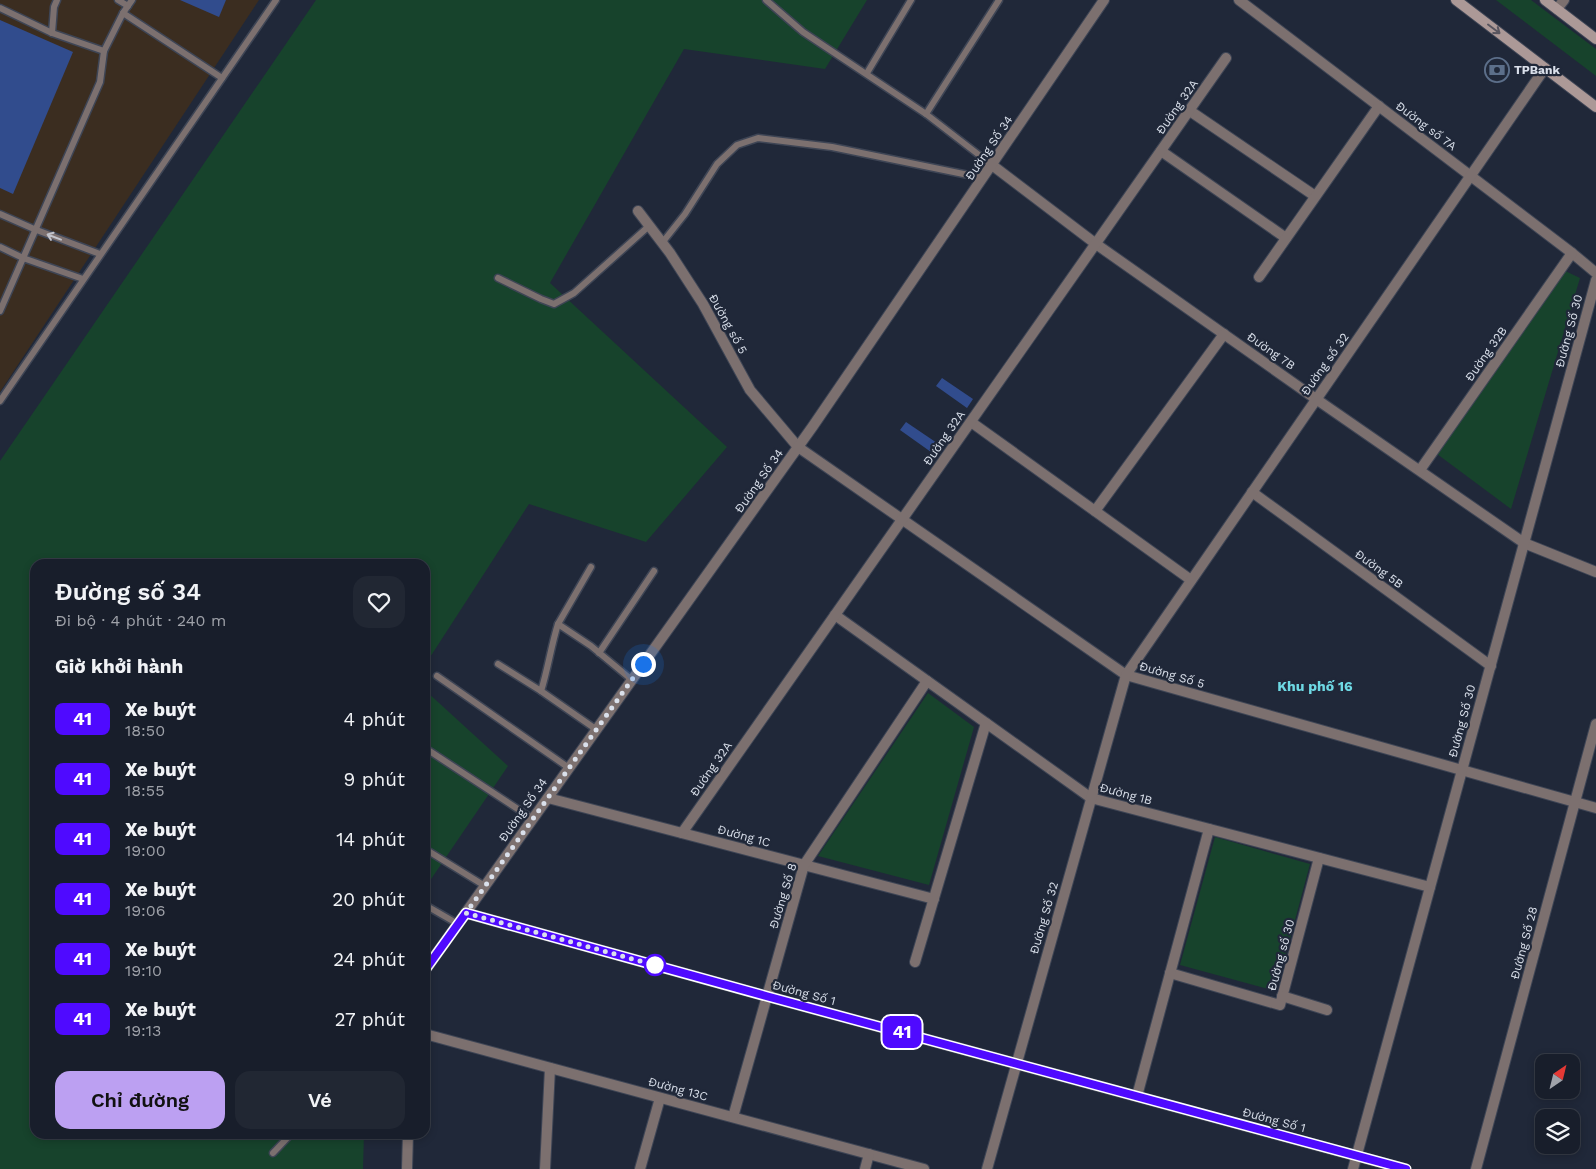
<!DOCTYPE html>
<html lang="vi">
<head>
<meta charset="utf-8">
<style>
  body { margin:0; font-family:"Work Sans",sans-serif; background:#212733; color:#f1f3f6; height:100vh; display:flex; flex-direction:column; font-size:19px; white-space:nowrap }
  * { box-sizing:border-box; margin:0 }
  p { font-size:16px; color:#9fa2a9 }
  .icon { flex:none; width:28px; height:28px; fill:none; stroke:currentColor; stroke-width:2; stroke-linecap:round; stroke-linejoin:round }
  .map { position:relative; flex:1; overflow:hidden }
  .sheet { position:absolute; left:30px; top:559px; width:400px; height:580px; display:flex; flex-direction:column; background:#181e2b; border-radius:15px; box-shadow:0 2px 8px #0003,0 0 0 1px #363c47 }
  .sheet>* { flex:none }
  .badge { padding:0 10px; border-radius:8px; font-size:18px; line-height:32px }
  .needle { width:32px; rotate:35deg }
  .tools { position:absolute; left:1535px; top:1054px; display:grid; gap:10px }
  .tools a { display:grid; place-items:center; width:45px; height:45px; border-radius:10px; background:#181e2b; box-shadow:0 2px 8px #0003,0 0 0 1px #363c47; font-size:25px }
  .you { position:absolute; width:25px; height:25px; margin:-12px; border:4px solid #fff; border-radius:50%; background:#1a73e8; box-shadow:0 0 0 8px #1a73e833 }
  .map>.badge { position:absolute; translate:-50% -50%; box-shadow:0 0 0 2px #fff }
  h2 { padding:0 25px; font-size:19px; line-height:45px }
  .round { display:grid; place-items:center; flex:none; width:52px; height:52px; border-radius:15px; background:#212733 }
  .overview { display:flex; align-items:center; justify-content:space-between; height:85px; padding:0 25px }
  h1 { font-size:24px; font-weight:600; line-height:38px }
  .button { display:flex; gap:10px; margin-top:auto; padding:10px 25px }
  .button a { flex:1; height:58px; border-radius:15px; background:#bca0f2; color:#111; font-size:20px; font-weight:600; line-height:58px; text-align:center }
  .button a+a { background:#212733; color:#f1f3f6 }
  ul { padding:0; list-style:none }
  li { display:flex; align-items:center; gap:15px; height:60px; padding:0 25px }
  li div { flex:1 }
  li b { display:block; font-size:19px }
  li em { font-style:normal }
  li .badge { min-width:55px; font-weight:700; text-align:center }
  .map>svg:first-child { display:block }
  .industrial { fill:#3b2d20 }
  .green { fill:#17432c }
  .building { fill:#314c8d }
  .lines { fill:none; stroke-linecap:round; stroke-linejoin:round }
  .lane-casing { stroke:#3e4555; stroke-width:9 }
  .street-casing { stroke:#3e4555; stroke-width:12 }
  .secondary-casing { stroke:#3e4555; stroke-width:12 }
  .lane { stroke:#7c706f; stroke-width:6 }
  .street { stroke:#7c706f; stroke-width:10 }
  .secondary { stroke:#ac9997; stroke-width:10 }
  .oneway { stroke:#58555f }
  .oneway2 { stroke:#c2c4cc }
  .line-casing { stroke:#fff; stroke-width:11 }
  .line { stroke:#4f0aff; stroke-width:8 }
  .walk { stroke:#dae0eb; stroke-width:5; stroke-dasharray:0 9 }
  .stop-dot { fill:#fff; stroke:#4f0aff; stroke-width:2.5 }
  .labels { text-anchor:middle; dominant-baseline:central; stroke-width:4.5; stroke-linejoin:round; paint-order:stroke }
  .poi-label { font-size:12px; font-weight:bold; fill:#dae0eb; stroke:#202839; text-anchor:start }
  .street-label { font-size:12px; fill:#dae0eb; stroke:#202839 }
  .neighbourhood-label { font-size:14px; font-weight:bold; fill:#6ed9e4; stroke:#202839 }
</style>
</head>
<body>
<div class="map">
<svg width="1596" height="1169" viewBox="0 0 1596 1169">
  <rect width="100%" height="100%" fill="#202839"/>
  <path class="industrial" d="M 0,0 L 259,0 L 0,392 Z"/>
  <g class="green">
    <path d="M 316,0 L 867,0 L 825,69 L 684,49 L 550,283 L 727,447 L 646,542 L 529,504 L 425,665 L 425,564 L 35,564 L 35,1134 L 364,1134 L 363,1169 L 0,1169 L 0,461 Z"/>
    <path d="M 1496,0 L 1531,0 L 1596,49 L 1596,76 Z"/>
    <path d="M 1561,269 L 1580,278 L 1511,509 L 1437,454 Z"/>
    <path d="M 425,678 L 427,692 L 508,766 L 425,888 Z"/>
    <path d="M 928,693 L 974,727 L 929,885 L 818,856 Z"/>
    <path d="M 1215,837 L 1310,864 L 1276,991 L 1180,965 Z"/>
  </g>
  <g class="building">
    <path d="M 180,0 L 226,0 L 219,17 Z"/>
    <path d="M 0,20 L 73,52 L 13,194 L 0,188 Z"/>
    <path d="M 942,378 L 973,399 L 967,408 L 936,386 Z"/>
    <path d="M 906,422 L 937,443 L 931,452 L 900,430 Z"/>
  </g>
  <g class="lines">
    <defs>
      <g id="lane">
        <path d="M 118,0 L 128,6"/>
        <path d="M 766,0 L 803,32 L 926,114 L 992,165"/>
        <path d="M 0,8 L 52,33 L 104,51"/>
        <path d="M 123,13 L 222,78"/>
        <path d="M 52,33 L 54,7 L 57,0"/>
        <path d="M 867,73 L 911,0"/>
        <path d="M 926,114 L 999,0"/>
        <path d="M 0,214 L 34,229 L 100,254"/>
        <path d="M 662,243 L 685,214 L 717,164 L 737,145 L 758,138 L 832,147 L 983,178"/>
        <path d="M 0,247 L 23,258 L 83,279"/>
        <path d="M 498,278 L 541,299 L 554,304 L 574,293 L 649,226"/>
        <path d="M 0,311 L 100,82 L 104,51 L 123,13 L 132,0"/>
        <path d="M 0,401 L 276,0"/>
        <path d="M 591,567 L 558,624 L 591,646 L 632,680"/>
        <path d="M 599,653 L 654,571"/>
        <path d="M 498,664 L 541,691 L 597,730"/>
        <path d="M 437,676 L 569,768"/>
        <path d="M 541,691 C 548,669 551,646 558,624"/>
        <path d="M 425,748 L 533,819"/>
        <path d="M 425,849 L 485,886"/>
        <path d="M 425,905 L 458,924"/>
        <path d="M 273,1153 L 291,1134"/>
      </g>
      <g id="street">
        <path d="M 1239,0 L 1572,253 L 1596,273"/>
        <path d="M 1557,9 L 1564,0"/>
        <path d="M 1190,111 L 1315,196"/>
        <path d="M 1161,151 L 1286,238"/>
        <path d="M 992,165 L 1096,244 L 1316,399 L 1524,543 L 1596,572"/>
        <path d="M 638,211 L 670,253 L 703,304 L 750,390 L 798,447 L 1126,675 L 1596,808"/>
        <path d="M 1259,277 L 1379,106"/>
        <path d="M 971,422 L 1191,580"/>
        <path d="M 1420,470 L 1572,253"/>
        <path d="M 1252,492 L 1491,666"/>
        <path d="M 1095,511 L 1224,334"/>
        <path d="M 835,615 L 1091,798 L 1430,887"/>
        <path d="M 548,798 L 934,899"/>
        <path d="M 682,833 L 1226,58"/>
        <path d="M 466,913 L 766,996 L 1405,1169"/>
        <path d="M 915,962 L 986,723"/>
        <path d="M 425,970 L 813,426 L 1104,0"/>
        <path d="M 1170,973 L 1280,1005 L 1319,858"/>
        <path d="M 1282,996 L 1327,1010"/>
        <path d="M 425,1034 L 924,1169"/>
        <path d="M 1137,1096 L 1209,829"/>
        <path d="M 733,1117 L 804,865 L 927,681"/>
        <path d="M 407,1169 L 408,1134"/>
        <path d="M 545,1169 L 550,1068"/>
        <path d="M 640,1169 L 660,1098"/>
        <path d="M 865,1169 L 869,1154"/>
        <path d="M 987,1169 L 1126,675 L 1545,68"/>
        <path d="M 1353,1169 L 1596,280"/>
        <path d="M 1476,1169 L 1596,724"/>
      </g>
      <g id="secondary">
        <path d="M 1456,0 L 1596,107"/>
        <path d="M 1545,0 L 1596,39"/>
      </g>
    </defs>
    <use href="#lane" class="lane-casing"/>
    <use href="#street" class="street-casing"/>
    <use href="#secondary" class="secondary-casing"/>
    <use href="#lane" class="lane"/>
    <use href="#street" class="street"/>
    <use href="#secondary" class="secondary"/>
  </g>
  <defs><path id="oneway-shaft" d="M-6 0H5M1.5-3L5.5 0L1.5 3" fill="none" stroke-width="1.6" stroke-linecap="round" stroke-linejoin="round" transform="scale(1.25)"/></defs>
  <use class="oneway" href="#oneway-shaft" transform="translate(1494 29) rotate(37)"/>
  <use class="oneway2" href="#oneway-shaft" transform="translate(54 237) rotate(-159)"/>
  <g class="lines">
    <defs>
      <path id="line" d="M 425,970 L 466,913 L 766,996 L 1406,1169"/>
    </defs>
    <use href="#line" class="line-casing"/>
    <use href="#line" class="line"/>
    <path class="walk" d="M 643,664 L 466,913 L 658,966 L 655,965"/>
  </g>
  <defs>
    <symbol id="bank-ring" viewBox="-11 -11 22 22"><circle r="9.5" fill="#202839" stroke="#5c6f8a" stroke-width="1.5"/><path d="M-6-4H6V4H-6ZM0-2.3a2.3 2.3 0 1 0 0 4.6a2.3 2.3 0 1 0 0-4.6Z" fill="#5c6f8a"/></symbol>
  </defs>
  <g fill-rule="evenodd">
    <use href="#bank-ring" x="1483" y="56" width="28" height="28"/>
  </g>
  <circle class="stop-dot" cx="655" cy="965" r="10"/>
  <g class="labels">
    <g class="poi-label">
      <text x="1514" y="70">TPBank</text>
    </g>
    <g class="street-label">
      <text transform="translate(1177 107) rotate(-55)">Đường 32A</text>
      <text transform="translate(1426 126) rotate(37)">Đường số 7A</text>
      <text transform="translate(989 148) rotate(-56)">Đường Số 34</text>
      <text transform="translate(728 324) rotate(61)">Đường số 5</text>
      <text transform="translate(1569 331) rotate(-75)">Đường Số 30</text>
      <text transform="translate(1271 351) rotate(35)">Đường 7B</text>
      <text transform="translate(1486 354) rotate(-55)">Đường 32B</text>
      <text transform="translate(1325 364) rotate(-55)">Đường số 32</text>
      <text transform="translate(944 438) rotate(-55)">Đường 32A</text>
      <text transform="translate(759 481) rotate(-55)">Đường Số 34</text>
      <text transform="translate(1379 569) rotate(36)">Đường 5B</text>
      <text transform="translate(1172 675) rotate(16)">Đường Số 5</text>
      <text transform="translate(1462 721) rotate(-75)">Đường Số 30</text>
      <text transform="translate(711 769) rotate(-55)">Đường 32A</text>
      <text transform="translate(1126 794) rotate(15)">Đường 1B</text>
      <text transform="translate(523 810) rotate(-55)">Đường Số 34</text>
      <text transform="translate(744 836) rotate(15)">Đường 1C</text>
      <text transform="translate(783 896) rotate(-73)">Đường Số 8</text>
      <text transform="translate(1044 918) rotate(-74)">Đường Số 32</text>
      <text transform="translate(1524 943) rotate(-75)">Đường Số 28</text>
      <text transform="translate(1281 955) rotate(-75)">Đường số 30</text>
      <text transform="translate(804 993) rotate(15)">Đường Số 1</text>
      <text transform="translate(678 1089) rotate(15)">Đường 13C</text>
      <text transform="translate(1274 1120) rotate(15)">Đường Số 1</text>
    </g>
    <g class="neighbourhood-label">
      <text x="1315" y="686">Khu phố 16</text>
    </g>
  </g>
</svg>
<div class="tools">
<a><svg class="needle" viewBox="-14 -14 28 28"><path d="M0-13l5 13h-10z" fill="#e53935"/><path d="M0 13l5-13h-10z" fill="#9fa2a9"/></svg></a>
<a><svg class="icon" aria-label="layers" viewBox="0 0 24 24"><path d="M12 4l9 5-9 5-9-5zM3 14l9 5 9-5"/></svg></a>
</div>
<div class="you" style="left:643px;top:664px"></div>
<b class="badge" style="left:902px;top:1032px;background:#4f0aff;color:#fff">41</b>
<section class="sheet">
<div class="overview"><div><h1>Đường số 34</h1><p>Đi bộ · 4 phút · 240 m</p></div><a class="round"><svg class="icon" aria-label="heart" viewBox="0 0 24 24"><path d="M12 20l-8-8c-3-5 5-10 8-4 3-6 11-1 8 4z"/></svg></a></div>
<h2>Giờ khởi hành</h2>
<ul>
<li><span class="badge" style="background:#4f0aff;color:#fff">41</span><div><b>Xe buýt</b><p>18:50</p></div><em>4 phút</em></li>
<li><span class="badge" style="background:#4f0aff;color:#fff">41</span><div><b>Xe buýt</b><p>18:55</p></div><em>9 phút</em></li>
<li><span class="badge" style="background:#4f0aff;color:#fff">41</span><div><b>Xe buýt</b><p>19:00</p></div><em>14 phút</em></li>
<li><span class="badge" style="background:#4f0aff;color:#fff">41</span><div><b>Xe buýt</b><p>19:06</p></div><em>20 phút</em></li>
<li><span class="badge" style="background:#4f0aff;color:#fff">41</span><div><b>Xe buýt</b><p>19:10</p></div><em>24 phút</em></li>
<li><span class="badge" style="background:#4f0aff;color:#fff">41</span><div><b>Xe buýt</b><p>19:13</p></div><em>27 phút</em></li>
</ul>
<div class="button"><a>Chỉ đường</a><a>Vé</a></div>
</section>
</div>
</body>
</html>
